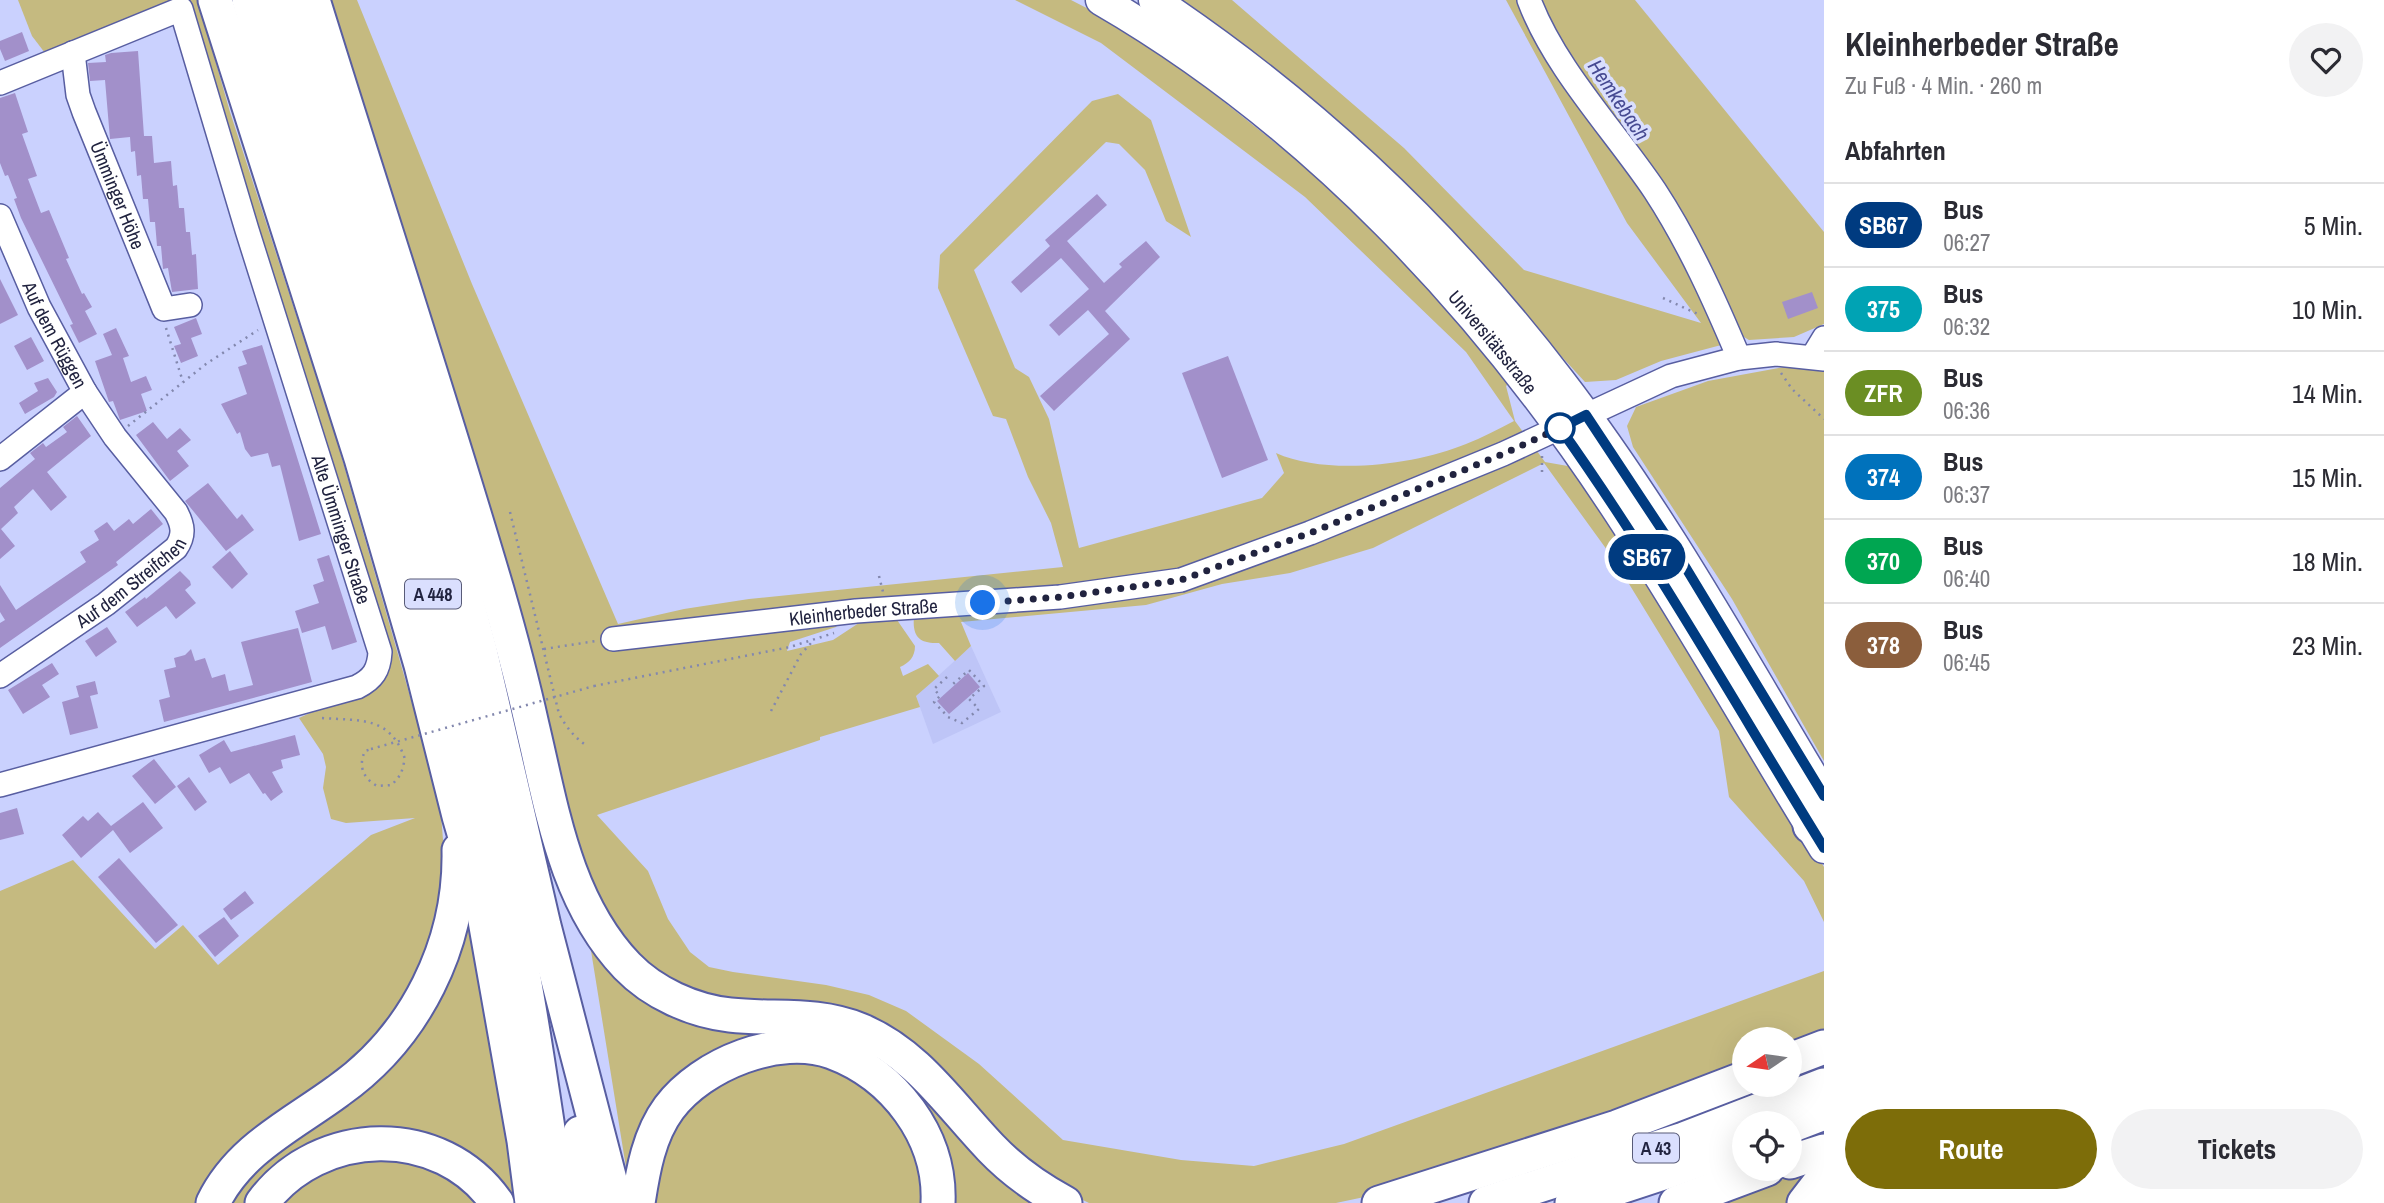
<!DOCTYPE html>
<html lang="de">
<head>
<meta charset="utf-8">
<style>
  body { margin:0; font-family:"Archivo Narrow",sans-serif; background:#f2f2f3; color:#2b2b33; height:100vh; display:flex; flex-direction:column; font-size:26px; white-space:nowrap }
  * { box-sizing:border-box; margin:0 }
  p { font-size:23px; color:#7c7c81 }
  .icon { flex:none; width:38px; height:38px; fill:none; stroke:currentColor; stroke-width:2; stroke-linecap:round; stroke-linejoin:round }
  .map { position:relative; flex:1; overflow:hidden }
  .drawer { display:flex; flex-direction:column; background:#fff; width:560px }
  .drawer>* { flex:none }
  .badge { padding:0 14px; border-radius:23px; font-size:24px; line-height:46px }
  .needle { width:46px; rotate:257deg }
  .controls { position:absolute; left:1732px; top:1027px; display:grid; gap:14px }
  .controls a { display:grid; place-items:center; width:70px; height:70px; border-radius:50%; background:#fff; box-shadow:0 7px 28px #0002; font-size:35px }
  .you { position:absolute; width:35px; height:35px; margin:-18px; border:5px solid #fff; border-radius:50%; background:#1a73e8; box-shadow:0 0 0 10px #1a73e833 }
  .map>.badge { position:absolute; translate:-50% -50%; box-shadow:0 0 0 4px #fff }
  h2 { padding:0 21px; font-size:26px; line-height:63px }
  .round { display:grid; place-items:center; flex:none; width:74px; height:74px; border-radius:37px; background:#f2f2f3 }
  .summary { display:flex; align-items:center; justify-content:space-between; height:119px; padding:0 21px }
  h1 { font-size:33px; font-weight:700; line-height:52px }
  .action { display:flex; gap:14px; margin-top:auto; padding:14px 21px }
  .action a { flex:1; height:80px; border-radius:42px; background:#7d6d09; color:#fff; font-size:28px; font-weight:700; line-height:80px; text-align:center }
  .action a+a { background:#f2f2f3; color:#2b2b33 }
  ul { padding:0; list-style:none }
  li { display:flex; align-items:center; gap:21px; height:84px; padding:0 21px; border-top:2px solid #e1e1e2 }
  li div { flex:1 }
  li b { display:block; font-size:26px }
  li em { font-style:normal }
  li .badge { min-width:77px; font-weight:700; text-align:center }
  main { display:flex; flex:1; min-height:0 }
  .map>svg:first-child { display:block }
  .built { fill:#bec5f7 }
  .green { fill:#c5ba80 }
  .building { fill:#a290ca }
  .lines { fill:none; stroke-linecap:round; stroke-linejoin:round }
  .minor-casing { stroke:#585ea1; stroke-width:26 }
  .major-casing { stroke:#585ea1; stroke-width:33 }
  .highway-casing { stroke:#585ea1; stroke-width:37 }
  .path { stroke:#8388ae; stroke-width:2.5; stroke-dasharray:2 5; stroke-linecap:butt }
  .minor { stroke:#fff; stroke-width:23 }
  .major { stroke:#fff; stroke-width:30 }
  .highway { stroke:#fff; stroke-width:33 }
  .path-bridge { stroke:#8388ae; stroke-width:2.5; stroke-dasharray:2 5; stroke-linecap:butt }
  .line-casing { stroke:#fff; stroke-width:16 }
  .line { stroke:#003b80; stroke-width:10 }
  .walk { stroke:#21233f; stroke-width:7; stroke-dasharray:0 12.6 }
  .stop-dot { fill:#fff; stroke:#003b80; stroke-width:3.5 }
  .labels { text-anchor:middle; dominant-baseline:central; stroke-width:7; stroke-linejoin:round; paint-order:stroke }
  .shield { fill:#dadffe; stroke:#585b78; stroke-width:2 }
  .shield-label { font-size:18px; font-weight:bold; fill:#21233f }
  .street-label { font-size:19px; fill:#21233f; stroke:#dadffe }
  .water-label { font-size:21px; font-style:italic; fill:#474a92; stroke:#dadffe }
</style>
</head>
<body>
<main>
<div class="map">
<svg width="1824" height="1203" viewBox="0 0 1824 1203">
  <rect width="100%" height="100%" fill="#cad1fe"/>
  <path class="built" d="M 971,646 L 1001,712 L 933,744 L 916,696 Z"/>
  <g class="green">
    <path d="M 18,0 L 182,0 L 45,53 L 32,36 Z"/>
    <path d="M 186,0 L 198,0 L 230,112 L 335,434 L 440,801 L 443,840 L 442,903 L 424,964 L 374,1045 L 198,1203 L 0,1203 L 0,891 L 73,860 L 155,949 L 183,925 L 218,965 L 371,835 L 415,818 L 346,823 L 331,819 L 323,788 L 326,767 L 323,754 L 299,718 L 383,680 Z"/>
    <path d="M 325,0 L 357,0 L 472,284 L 618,624 L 684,609 L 749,599 L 1063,567 L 1051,523 L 1028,477 L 1006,419 L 993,416 L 938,288 L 940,255 L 1092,101 L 1118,94 L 1151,120 L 1191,237 L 1166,221 L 1145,170 L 1119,144 L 1106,142 L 974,270 L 1015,368 L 1029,377 L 1049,419 L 1079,548 L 1262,498 L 1284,473 L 1276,453 C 1327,476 1415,465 1466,444 C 1482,438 1498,429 1514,421 L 1466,352 L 1305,197 L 1101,43 L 1015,0 L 1071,0 L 1143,37 L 1334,190 L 1415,270 L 1511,381 L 1506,386 L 1515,421 L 1545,462 L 1579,468 L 1824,867 L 1824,922 L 1804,881 L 1729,797 L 1719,731 L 1615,561 L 1544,463 L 1373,548 L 1290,573 L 1222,584 L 1146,605 L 961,622 L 971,646 L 955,661 L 939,643 C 920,644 912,637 914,617 L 1137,597 L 1183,588 L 1180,573 L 1155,578 L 1033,591 L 888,599 L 834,609 L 839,623 L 836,627 L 790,642 L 787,651 L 833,640 L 865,619 L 895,617 L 915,646 C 915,657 909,663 900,667 L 903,676 L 928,664 L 939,676 L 916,696 L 920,707 L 820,737 L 820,740 L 597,815 L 648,871 L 668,919 L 690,952 L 709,967 L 733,972 L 826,985 L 869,995 L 906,1011 L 979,1064 L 1063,1140 L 1181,1160 L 1254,1166 L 1344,1144 L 1824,971 L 1824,1030 L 1790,1044 L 1790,1040 L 1745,1040 L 1745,1063 L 1709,1079 L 1369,1196 L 1336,1203 L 1089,1203 C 1054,1186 1021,1166 993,1138 C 979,1123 967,1106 953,1090 C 926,1059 894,1031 854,1018 C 808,1002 769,1008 723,1003 C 680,998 639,969 613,935 C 570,880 564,803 548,737 C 542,715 535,692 528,670 C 464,445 398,222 325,0 Z"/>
    <path d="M 1175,0 L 1232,0 L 1404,148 L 1524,270 L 1701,323 L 1627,223 L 1506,0 L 1525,0 L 1644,179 L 1725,344 L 1661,361 L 1616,380 L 1585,382 L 1437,221 Z"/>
    <path d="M 1532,0 L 1635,0 L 1824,232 L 1824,324 L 1794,337 L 1749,340 L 1744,337 L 1726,316 Z"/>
    <path d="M 1784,367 L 1824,370 L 1824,761 L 1732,599 L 1633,447 L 1627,426 L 1636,407 L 1708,381 Z"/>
    <path d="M 468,900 L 519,1203 L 507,1203 L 405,1138 L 254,1203 L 220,1203 L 227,1190 L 343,1097 Z"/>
    <path d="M 587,926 L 613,965 L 881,1051 L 1047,1203 L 945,1203 L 872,1064 L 720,1056 L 629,1186 Z"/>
    <path d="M 782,1063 L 816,1063 L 838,1069 L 888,1104 L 919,1161 L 924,1203 L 650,1203 C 669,1117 692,1081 782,1063 Z"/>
    <path d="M 389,1157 L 436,1169 L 482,1203 L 278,1203 L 289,1191 L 339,1163 Z"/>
    <path d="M 1824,1157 L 1800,1203 L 1722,1203 L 1777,1183 L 1798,1169 Z"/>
  </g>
  <g class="building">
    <path d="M 22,32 L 29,51 L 5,61 L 0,49 L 0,41 Z"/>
    <path d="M 138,51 L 144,136 L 152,136 L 154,163 L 171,161 L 173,186 L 177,185 L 179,208 L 184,208 L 186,232 L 190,232 L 192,255 L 196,254 L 198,289 L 172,292 L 168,268 L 163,269 L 161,246 L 157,246 L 155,222 L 150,222 L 148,199 L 143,199 L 141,175 L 137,176 L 135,151 L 131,152 L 130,137 L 110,139 L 105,80 L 90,81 L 88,63 L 106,62 L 105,55 L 111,53 Z"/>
    <path d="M 15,93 L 28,132 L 22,134 L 37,176 L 28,179 L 41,213 L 49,210 L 69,258 L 66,259 L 82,294 L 84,293 L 92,307 L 85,311 L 97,334 L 79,343 L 70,325 L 73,324 L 21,218 L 14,199 L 17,198 L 8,175 L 5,176 L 0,163 L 0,98 Z"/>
    <path d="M 1097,194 L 1107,205 L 1067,241 L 1104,283 L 1122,267 L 1119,264 L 1146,241 L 1160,257 L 1105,311 L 1130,339 L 1054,411 L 1040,396 L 1109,334 L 1088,310 L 1059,336 L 1049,325 L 1089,289 L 1061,258 L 1021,293 L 1011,282 L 1050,246 L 1045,240 Z"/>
    <path d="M 0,279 L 18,315 L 0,324 Z"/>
    <path d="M 1812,292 L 1818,308 L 1788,319 L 1782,302 Z"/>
    <path d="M 196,318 L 202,334 L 191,338 L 198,356 L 181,363 L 174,346 L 181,344 L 174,327 Z"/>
    <path d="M 116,328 L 129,356 L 123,358 L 131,382 L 146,376 L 152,390 L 141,394 L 147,411 L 120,420 L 113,401 L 109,402 L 95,361 L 112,355 L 103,334 Z"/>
    <path d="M 31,337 L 44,361 L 27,370 L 14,346 Z"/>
    <path d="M 262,345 L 321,534 L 299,541 L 280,465 L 272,467 L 268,453 L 251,457 L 245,449 L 240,432 L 237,434 L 221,404 L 247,394 L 238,367 L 247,364 L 242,351 Z"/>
    <path d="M 1228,356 L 1268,460 L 1222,478 L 1182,373 Z"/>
    <path d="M 48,378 L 57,392 L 54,397 L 25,414 L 19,403 L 38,391 L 34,383 Z"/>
    <path d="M 77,416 L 91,436 L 47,472 L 67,497 L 51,511 L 33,489 L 14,507 L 18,513 L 1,529 L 15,546 L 0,559 L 0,488 L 35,459 L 30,453 L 43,443 L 46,447 L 67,432 L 63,427 Z"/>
    <path d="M 153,422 L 167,439 L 180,428 L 191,440 L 177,451 L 189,466 L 170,481 L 136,435 Z"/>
    <path d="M 208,483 L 237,519 L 242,514 L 254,530 L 226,551 L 185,501 Z"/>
    <path d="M 151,509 L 163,524 L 116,562 L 118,565 L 0,648 L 0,623 L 5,620 L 0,612 L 0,585 L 16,610 L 86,562 L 80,552 L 99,540 L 94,531 L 107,522 L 114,531 L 129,519 L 133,524 Z"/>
    <path d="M 230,551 L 248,574 L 232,589 L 212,567 Z"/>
    <path d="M 329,555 L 357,642 L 332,650 L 325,626 L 302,633 L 295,611 L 319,603 L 313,585 L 324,581 L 317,559 Z"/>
    <path d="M 180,571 L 190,581 L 191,585 L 185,590 L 196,603 L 176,619 L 166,606 L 137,627 L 125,612 L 145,597 L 146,599 Z"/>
    <path d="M 107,627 L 117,642 L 96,657 L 85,641 Z"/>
    <path d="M 298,628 L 312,682 L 164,722 L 159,700 L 170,697 L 164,670 L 176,667 L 174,658 L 185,655 L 191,649 L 195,661 L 205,658 L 212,678 L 225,674 L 229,691 L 253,685 L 241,642 Z"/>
    <path d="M 52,663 L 59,674 L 42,685 L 50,697 L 23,714 L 8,690 Z"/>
    <path d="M 968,673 L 980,687 L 949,714 L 937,701 Z"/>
    <path d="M 95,681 L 98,694 L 90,696 L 98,728 L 70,735 L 62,702 L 79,697 L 76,686 Z"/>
    <path d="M 295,735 L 300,755 L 281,760 L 283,768 L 272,772 L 283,792 L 271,801 L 265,793 L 263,794 L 249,773 L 230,784 L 220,767 L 209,773 L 199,755 L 224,740 L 231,752 Z"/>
    <path d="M 154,759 L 176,787 L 155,804 L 132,776 Z"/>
    <path d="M 189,777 L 207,802 L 195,811 L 177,786 Z"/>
    <path d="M 143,802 L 163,828 L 130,853 L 113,830 L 81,858 L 62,835 L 83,816 L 88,821 L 98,812 L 111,826 Z"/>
    <path d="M 17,808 L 24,834 L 0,840 L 0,813 Z"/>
    <path d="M 119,858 L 178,925 L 156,943 L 98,877 Z"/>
    <path d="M 245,891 L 254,903 L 231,920 L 223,909 Z"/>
    <path d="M 224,917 L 239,936 L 215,957 L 198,936 Z"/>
  </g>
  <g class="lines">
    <defs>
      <g id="minor">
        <path d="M 1529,0 C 1555,69 1614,130 1655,191 C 1689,243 1715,301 1739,358"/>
        <path id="s1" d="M 73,53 L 78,95 L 84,112 L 164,309 L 190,305"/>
        <path id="s2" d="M 0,83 L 181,9 L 247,230 L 380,652 C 379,670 373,679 357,687 L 0,785"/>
        <path id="s3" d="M 0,216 L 39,307 L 85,392 L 0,459"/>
        <path d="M 1813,356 L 1824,338"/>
        <path id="s4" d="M 613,639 L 856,611 L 1060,597 L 1181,580 L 1310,533 L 1503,454 L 1671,376 L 1739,358 L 1776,354 L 1824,359"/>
        <path id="s5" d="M 0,676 L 106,604 L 176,548 C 185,535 183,525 176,512 L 115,437 L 85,392"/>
      </g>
      <g id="major">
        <path id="s6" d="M 1101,0 C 1310,121 1482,305 1614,505 C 1688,617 1753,734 1824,848"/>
        <path d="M 1154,0 C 1310,104 1446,232 1560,381 C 1660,511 1740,656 1824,796"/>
      </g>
      <g id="highway">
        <path d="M 215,0 L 361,458 L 421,665 L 459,816 L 478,881 L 524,1141 L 532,1203"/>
        <path d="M 249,0 C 331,271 426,539 491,815 C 521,943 540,1073 559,1203"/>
        <path d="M 281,0 L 445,521 L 480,650 L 544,926 L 616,1203"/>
        <path d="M 313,0 C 374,197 439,393 497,590 C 510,635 522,680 532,725 C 552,809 565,901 627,966 C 653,993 693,1011 730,1015 C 776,1020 815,1012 860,1030 C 916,1053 950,1105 991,1148 C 1012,1170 1037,1188 1065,1203"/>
        <path d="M 1810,826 L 1824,810"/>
        <path d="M 1790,1060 L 1824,1047"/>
        <path d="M 1790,1126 L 1824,1113"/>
        <path d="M 580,1133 L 590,1203"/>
        <path d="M 1790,1162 L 1824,1151"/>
        <path d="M 213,1203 C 239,1149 292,1125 338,1091 C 416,1036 461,944 459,850"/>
        <path d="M 262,1203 C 319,1126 441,1122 497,1203"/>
        <path d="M 638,1203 C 643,1170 649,1135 669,1108 C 702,1064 779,1033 832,1052 C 894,1075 941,1136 938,1203"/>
        <path d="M 1379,1203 L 1617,1127 L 1745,1078"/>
        <path d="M 1486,1203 L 1684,1139 L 1824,1085"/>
        <path d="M 1572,1203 L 1669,1171 L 1745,1143"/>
        <path d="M 1676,1203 L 1767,1169"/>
        <path d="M 1804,1203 L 1824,1177"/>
      </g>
    </defs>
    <use href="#minor" class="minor-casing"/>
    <use href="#major" class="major-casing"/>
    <use href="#highway" class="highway-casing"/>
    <g class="path">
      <path d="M 1663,298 L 1700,315"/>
      <path d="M 166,328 L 183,382"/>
      <path d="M 1781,373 L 1792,389 L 1824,419"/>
      <path d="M 128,426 L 206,364 L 258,330"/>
      <path d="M 1542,472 L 1542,455"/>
      <path d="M 510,512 L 559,714 C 567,728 574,737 587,746"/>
      <path d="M 879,576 L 883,592"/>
      <path d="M 544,649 L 596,641"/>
      <path d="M 947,677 L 934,689 L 940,696 L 934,702 L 948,717 L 962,723 L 979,709 L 969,699 L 984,686 L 969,670 L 953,684"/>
      <path d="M 594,686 L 790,647 L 834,633"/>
      <path d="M 771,711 L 801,654 L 812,642"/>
      <path d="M 322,718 C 362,721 390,716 405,759 L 401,774 L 392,785 L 377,786 C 363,778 358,766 365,751 L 371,749"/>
    </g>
    <use href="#minor" class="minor"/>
    <use href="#major" class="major"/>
    <use href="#highway" class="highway"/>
    <path class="path-bridge" d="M 371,749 L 594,686"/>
  </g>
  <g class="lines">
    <defs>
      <path id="line" d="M 1824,796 L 1672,545 L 1586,415 L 1560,428 C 1656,563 1737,707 1824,848"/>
    </defs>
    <use href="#line" class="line-casing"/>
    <use href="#line" class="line"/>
    <path class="walk" d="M 983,603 L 1060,597 L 1181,580 L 1310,533 L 1503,454 L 1560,428"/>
  </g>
  <circle class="stop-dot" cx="1560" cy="428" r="14"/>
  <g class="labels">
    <g class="shield">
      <rect x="405" y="579.5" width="56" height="29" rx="5"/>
      <rect x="1633" y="1133.5" width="46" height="29" rx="5"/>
    </g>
    <g class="shield-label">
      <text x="433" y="594">A 448</text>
      <text x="1656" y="1148">A 43</text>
    </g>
    <g class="street-label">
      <text stroke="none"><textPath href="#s1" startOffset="150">Ümminger Höhe</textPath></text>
      <text stroke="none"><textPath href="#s3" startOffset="131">Auf dem Rüggen</textPath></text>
      <text stroke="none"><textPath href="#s6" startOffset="523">Universitätsstraße</textPath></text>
      <text stroke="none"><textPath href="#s2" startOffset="740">Alte Ümminger Straße</textPath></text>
      <text stroke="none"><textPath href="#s5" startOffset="161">Auf dem Streifchen</textPath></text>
      <text stroke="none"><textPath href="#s4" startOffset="252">Kleinherbeder Straße</textPath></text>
    </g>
    <g class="water-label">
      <text transform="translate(1619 100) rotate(56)">Hemkebach</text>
    </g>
  </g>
</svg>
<div class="controls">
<a><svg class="needle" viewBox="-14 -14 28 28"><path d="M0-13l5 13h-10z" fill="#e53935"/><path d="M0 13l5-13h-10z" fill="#7c7c81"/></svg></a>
<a><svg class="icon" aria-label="locate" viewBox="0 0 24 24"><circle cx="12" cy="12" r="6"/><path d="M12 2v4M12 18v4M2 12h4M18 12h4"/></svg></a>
</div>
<div class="you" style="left:983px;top:603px"></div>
<b class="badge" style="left:1647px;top:557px;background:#003b80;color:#fff">SB67</b>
</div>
<section class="drawer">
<div class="summary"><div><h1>Kleinherbeder Straße</h1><p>Zu Fuß · 4 Min. · 260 m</p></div><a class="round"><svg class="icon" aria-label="heart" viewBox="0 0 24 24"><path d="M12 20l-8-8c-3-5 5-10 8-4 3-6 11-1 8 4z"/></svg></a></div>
<h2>Abfahrten</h2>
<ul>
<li><span class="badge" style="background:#003b80;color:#fff">SB67</span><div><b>Bus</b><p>06:27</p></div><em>5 Min.</em></li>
<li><span class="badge" style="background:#00a3b4;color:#fff">375</span><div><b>Bus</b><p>06:32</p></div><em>10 Min.</em></li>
<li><span class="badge" style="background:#6b8e23;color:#fff">ZFR</span><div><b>Bus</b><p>06:36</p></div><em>14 Min.</em></li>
<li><span class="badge" style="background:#0072bc;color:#fff">374</span><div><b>Bus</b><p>06:37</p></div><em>15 Min.</em></li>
<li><span class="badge" style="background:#00a651;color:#fff">370</span><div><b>Bus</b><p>06:40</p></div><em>18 Min.</em></li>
<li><span class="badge" style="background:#8b5e3c;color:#fff">378</span><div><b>Bus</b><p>06:45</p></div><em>23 Min.</em></li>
</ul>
<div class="action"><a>Route</a><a>Tickets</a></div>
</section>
</main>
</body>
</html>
